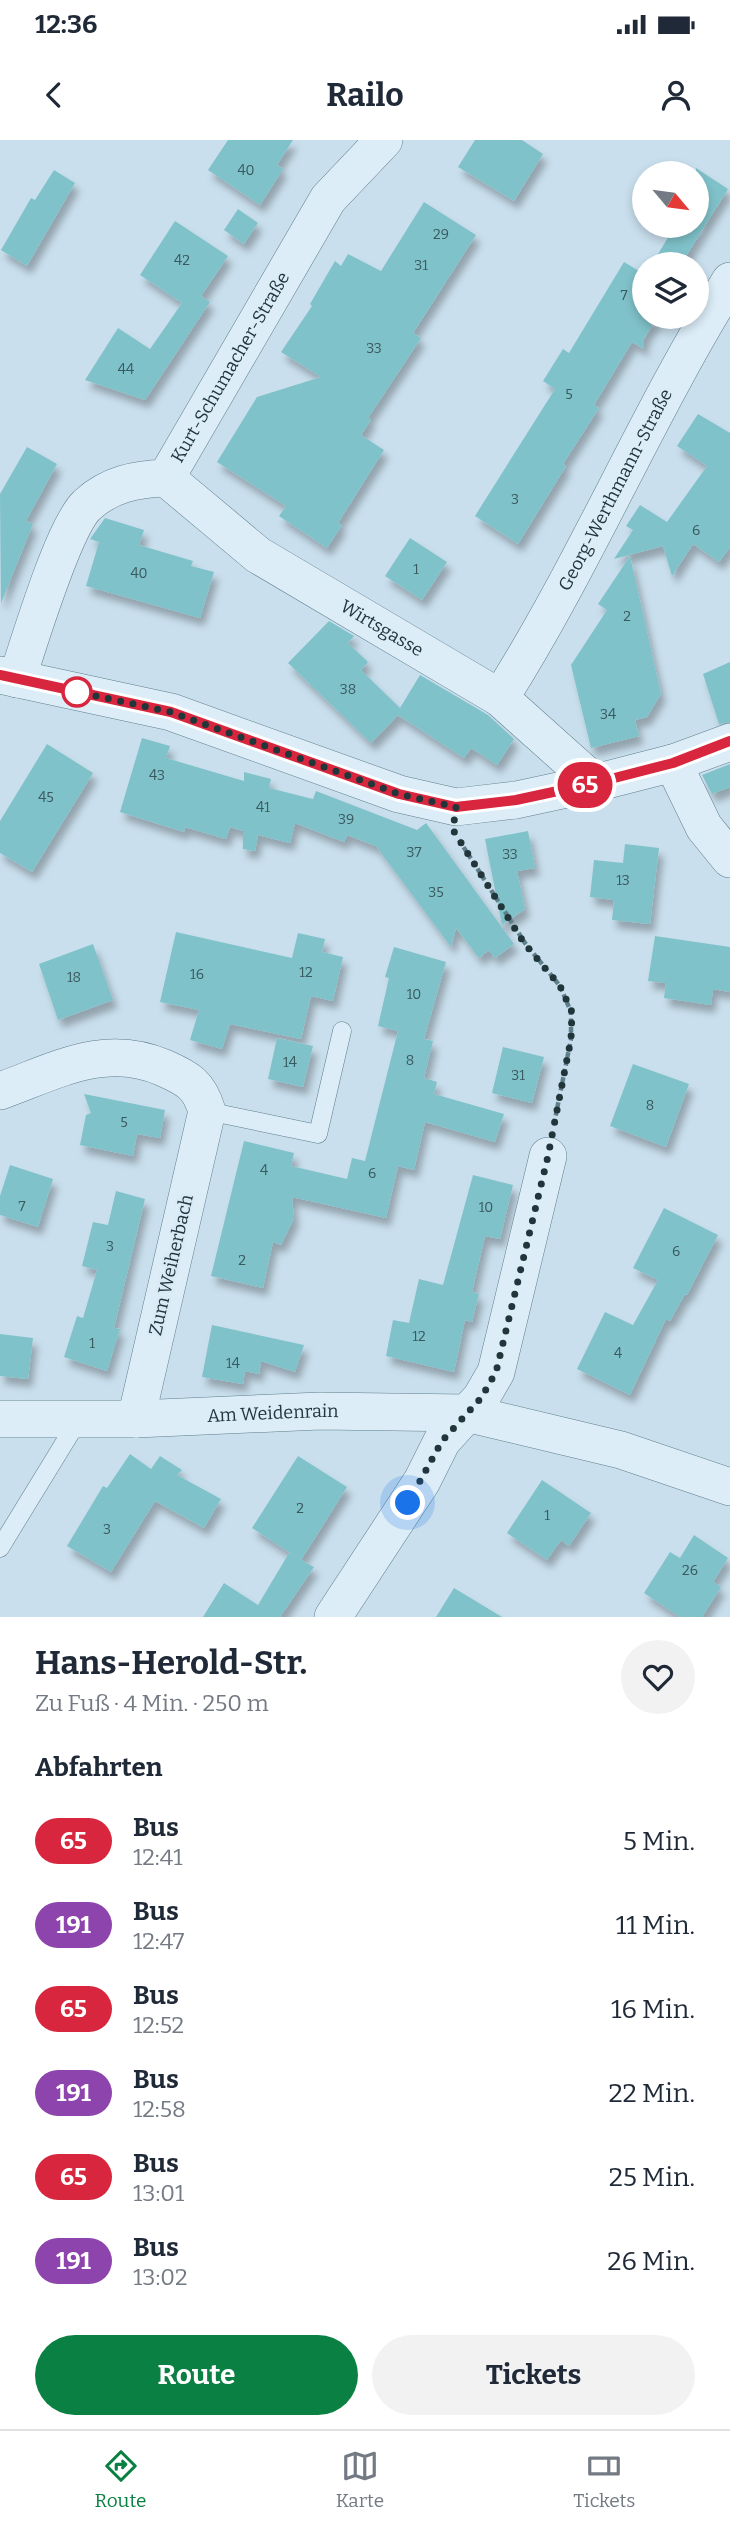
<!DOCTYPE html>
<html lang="de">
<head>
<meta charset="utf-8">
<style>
  body { margin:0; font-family:Bitter,serif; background:#f2f2f3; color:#1f2937; height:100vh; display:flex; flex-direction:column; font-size:26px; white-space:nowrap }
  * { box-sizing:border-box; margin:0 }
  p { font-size:23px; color:#747a83 }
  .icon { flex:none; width:38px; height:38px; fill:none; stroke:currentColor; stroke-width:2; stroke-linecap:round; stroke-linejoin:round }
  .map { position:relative; height:1477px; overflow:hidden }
  .sheet { display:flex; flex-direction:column; background:#fff; flex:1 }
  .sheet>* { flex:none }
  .badge { padding:0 14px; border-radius:23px; font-size:24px; line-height:46px }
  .needle { width:46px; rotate:119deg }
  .controls { position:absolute; left:632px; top:21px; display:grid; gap:14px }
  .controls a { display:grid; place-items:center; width:77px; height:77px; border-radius:50%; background:#fff; box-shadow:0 4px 10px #0003; font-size:35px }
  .you { position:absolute; width:35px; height:35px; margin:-18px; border:5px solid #fff; border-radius:50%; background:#1a73e8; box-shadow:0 0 0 10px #1a73e833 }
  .map>.badge { position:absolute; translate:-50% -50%; box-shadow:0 0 0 4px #fff }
  h2 { padding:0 35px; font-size:26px; line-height:63px }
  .round { display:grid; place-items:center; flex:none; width:74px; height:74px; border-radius:37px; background:#f2f2f3 }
  .overview { display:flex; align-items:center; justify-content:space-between; height:119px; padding:0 35px }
  h1 { font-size:33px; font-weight:700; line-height:52px }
  .cta { display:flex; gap:14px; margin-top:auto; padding:14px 35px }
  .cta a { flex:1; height:80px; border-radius:42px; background:#0b8043; color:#fff; font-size:28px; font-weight:700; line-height:80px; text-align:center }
  .cta a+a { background:#f2f2f3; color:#1f2937 }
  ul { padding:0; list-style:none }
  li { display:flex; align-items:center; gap:21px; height:84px; padding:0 35px }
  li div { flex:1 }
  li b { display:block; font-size:26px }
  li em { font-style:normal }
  li .badge { min-width:77px; font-weight:700; text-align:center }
  .status { display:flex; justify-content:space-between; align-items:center; height:49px; padding:0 35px; background:#fff; direction:ltr }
  .status svg { height:19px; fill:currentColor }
  header { display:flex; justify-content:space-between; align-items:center; height:91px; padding:0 35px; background:#fff; font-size:32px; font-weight:700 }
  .dock { display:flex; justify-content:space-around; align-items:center; height:98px; border-top:2px solid #e0e1e3; background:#fff; font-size:19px; color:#747a83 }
  .dock a { display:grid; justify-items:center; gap:4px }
  .dock .active { color:#0b8043 }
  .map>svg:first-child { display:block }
  .building { fill:#80c2ca; filter:url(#shadow) }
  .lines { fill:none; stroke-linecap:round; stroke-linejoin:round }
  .lane-casing { stroke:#5e7f8a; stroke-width:19 }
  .street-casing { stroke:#5e7f8a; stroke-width:38 }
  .path { stroke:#5e7f8a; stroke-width:4.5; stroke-dasharray:5 3.5; stroke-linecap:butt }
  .lane { stroke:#dcedf8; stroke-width:18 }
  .street { stroke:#dcedf8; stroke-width:37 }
  .line-casing { stroke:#fff; stroke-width:16 }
  .line { stroke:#d7263d; stroke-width:10 }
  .walk { stroke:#21363b; stroke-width:7; stroke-dasharray:0 12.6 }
  .stop-dot { fill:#fff; stroke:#d7263d; stroke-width:3.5 }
  .labels { text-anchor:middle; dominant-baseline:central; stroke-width:5; stroke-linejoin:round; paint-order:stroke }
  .number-label { font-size:14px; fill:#39595f }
  .street-label { font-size:18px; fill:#21363b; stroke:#d9e9f5 }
</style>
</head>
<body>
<div class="status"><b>12:36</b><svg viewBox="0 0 49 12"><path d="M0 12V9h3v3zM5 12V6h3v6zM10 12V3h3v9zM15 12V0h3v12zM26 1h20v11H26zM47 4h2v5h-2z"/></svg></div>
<header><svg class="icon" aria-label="back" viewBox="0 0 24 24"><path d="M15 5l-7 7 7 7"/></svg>Railo<svg class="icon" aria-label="person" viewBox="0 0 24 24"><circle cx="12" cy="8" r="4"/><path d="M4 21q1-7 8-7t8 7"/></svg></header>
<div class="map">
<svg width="730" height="1477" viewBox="0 0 730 1477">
  <defs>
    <filter id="shadow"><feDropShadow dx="4.5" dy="8" stdDeviation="3.5" flood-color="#0004"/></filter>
  </defs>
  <rect width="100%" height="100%" fill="#c9dfed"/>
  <g class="building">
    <path d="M 228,0 L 293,0 L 277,25 L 283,29 L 260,65 L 208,30 Z"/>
    <path d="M 475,0 L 522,0 L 543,14 L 514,61 L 458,27 Z"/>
    <path d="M 696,28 L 728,49 L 681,124 L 652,124 L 675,86 L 696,86 Z"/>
    <path d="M 54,30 L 75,43 L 27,126 L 1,110 L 31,58 L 35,60 Z"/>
    <path d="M 424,62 L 476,95 L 413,193 L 421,198 L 368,278 L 371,280 L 361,295 L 384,310 L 338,383 L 342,385 L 327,408 L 279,376 L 286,366 L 217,322 L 257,257 L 321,237 L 281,212 L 312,166 L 310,164 L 335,121 L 341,126 L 348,114 L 381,131 Z"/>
    <path d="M 238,69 L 258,83 L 244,104 L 224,90 Z"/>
    <path d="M 175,81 L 228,116 L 201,156 L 210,162 L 145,260 L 85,240 L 118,188 L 150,209 L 182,163 L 140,135 Z"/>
    <path d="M 624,122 L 644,134 L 644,177 L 657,177 L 644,199 L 644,209 L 632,202 L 594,265 L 599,268 L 563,324 L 566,326 L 518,404 L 475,376 L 555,249 L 543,241 L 563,209 L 569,213 Z"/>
    <path d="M 698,274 L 730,293 L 730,407 L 719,422 L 693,404 L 672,436 L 663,406 L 614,419 L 633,390 L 626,386 L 640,365 L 667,382 L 707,326 L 677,306 Z"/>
    <path d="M 27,307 L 57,324 L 26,381 L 33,384 L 1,463 L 0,354 Z"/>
    <path d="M 105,378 L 144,390 L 139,405 L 193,421 L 191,426 L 214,432 L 200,478 L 86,446 L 99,402 L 90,399 Z"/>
    <path d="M 410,398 L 447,422 L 422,460 L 385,436 Z"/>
    <path d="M 630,416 L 661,554 L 647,577 L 635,580 L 639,596 L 591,608 L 571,525 L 607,470 L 598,464 Z"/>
    <path d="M 329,481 L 354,496 L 348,503 L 368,522 L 361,530 L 400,568 L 420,535 L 488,575 L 514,599 L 497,625 L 471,608 L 464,618 L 398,575 L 371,603 L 288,523 Z"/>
    <path d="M 730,522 L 730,582 L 719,584 L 703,534 Z"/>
    <path d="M 142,598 L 170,606 L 166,618 L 244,641 L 244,632 L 271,639 L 269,648 L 313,659 L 316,651 L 417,690 L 426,683 L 514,804 L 495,818 L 489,810 L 479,818 L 456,788 L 451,807 L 376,706 L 347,695 L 344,702 L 295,683 L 290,703 L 258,695 L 255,711 L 243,709 L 243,691 L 230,687 L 226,699 L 185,687 L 184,692 L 120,672 Z"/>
    <path d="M 47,604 L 93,633 L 32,732 L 0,713 L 0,681 Z"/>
    <path d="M 730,624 L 730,647 L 712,654 L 702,635 Z"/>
    <path d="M 528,691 L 535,728 L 517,731 L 525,769 L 502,785 L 485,699 Z"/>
    <path d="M 625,704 L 659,708 L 650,784 L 612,780 L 614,760 L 590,757 L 594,720 L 623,723 Z"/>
    <path d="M 176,792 L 292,818 L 298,793 L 325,799 L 322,812 L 343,817 L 333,861 L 311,856 L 301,899 L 230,884 L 222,909 L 190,900 L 199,870 L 160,862 Z"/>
    <path d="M 655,796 L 730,807 L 730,852 L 713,849 L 711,865 L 664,858 L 666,843 L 648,841 Z"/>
    <path d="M 93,804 L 113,860 L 58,880 L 39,824 Z"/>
    <path d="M 394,807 L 446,822 L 424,899 L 433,901 L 424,938 L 437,942 L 434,954 L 504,974 L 495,1002 L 425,982 L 414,1030 L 398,1026 L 386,1078 L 292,1057 L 294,1079 L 281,1105 L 273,1102 L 263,1148 L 211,1136 L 244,1001 L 294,1013 L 291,1026 L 347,1039 L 352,1018 L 365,1021 L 398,891 L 378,886 L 389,838 L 385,837 Z"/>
    <path d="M 277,898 L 313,906 L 303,947 L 268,939 Z"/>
    <path d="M 503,907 L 544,917 L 532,963 L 492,953 Z"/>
    <path d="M 633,924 L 689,944 L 666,1007 L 610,986 Z"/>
    <path d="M 84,954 L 165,970 L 160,998 L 137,994 L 133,1016 L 80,1005 L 86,975 L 91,973 Z"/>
    <path d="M 10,1025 L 53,1039 L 38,1087 L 0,1075 L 0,1056 Z"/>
    <path d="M 473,1035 L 513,1045 L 500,1099 L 485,1096 L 472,1152 L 479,1154 L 472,1182 L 465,1180 L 454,1232 L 386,1216 L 393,1180 L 409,1183 L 419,1139 L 443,1145 Z"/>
    <path d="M 116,1051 L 145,1059 L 114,1188 L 120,1189 L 107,1231 L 64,1217 L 77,1176 L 83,1178 L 97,1130 L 82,1126 L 93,1082 L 108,1085 Z"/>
    <path d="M 664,1068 L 718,1095 L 687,1155 L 685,1154 L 670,1181 L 666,1179 L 630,1255 L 577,1229 L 605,1172 L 633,1185 L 658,1140 L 633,1128 Z"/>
    <path d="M 212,1185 L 304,1205 L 295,1232 L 261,1221 L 259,1234 L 245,1231 L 243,1244 L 202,1237 Z"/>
    <path d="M 0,1194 L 33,1198 L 28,1239 L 0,1236 Z"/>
    <path d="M 130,1314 L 151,1329 L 160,1316 L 182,1330 L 177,1335 L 221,1359 L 204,1388 L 155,1361 L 111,1432 L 67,1406 L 103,1346 L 107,1348 Z"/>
    <path d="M 298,1316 L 347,1347 L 301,1420 L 314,1427 L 280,1477 L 203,1477 L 224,1443 L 258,1465 L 289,1413 L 298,1418 L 252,1388 Z"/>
    <path d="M 542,1340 L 591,1373 L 569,1406 L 561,1400 L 547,1420 L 507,1393 Z"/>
    <path d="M 694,1395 L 728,1418 L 713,1442 L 721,1447 L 702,1477 L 680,1477 L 644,1453 L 670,1412 L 680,1418 Z"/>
    <path d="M 454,1448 L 502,1477 L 436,1477 Z"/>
  </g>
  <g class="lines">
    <defs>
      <g id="lane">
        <path d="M 207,971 L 318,994 L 342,891"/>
        <path d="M 0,1408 L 79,1279"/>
      </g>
      <g id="street">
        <path id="s1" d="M 166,338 L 258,415 L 500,558 L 595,643"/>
        <path d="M 0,535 L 171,572 L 399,654 L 456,667 L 516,660 L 595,643 L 673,623 L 730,602"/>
        <path id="s2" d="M 17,539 C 29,503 63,388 87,365 C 110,344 136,339 166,338 L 328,59 L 384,0"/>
        <path id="s3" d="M 500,558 C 585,424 646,276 730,141"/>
        <path d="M 673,623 L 704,687 L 730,719"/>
        <path d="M 0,951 C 56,931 105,902 164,928 C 189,939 199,945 207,971 L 136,1279"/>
        <path id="s4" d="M 0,1279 L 136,1279 L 320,1271 L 466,1273 L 621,1310 L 730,1347"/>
        <path d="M 333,1477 L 422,1341 L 442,1301 L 481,1258 L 496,1232 L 548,1016"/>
      </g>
    </defs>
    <use href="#lane" class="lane-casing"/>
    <use href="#street" class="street-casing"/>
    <path class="path" d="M 459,700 L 525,803 L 560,846 L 571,872 L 571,899 L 554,984"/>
    <use href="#lane" class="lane"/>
    <use href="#street" class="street"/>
  </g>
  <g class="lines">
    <defs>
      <path id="line" d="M 0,535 L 171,572 L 399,654 L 456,667 L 516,660 L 595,643 L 673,623 L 730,601"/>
    </defs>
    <use href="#line" class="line-casing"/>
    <use href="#line" class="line"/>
    <path class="walk" d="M 77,552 L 68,550 L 171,572 L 399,654 L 456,667 L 453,690 L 524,803 L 560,846 L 572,872 L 571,899 L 548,1016 L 496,1232 L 481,1258 L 442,1301 L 408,1363"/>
  </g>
  <circle class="stop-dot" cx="77" cy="552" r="14"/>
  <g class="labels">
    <g class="number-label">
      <text x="246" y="30">40</text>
      <text x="441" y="94">29</text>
      <text x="182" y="120">42</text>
      <text x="421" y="125">31</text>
      <text x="624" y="155">7</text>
      <text x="374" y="208">33</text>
      <text x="126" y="229">44</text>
      <text x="569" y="254">5</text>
      <text x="515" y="359">3</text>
      <text x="696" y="390">6</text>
      <text x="416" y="429">1</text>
      <text x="139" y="433">40</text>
      <text x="627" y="476">2</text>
      <text x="348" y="549">38</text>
      <text x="608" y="574">34</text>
      <text x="157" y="635">43</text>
      <text x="46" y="657">45</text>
      <text x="263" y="667">41</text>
      <text x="346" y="679">39</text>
      <text x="414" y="712">37</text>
      <text x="510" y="714">33</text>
      <text x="623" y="740">13</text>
      <text x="436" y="752">35</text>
      <text x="306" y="832">12</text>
      <text x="197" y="834">16</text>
      <text x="74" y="837">18</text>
      <text x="414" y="854">10</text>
      <text x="410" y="920">8</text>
      <text x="290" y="922">14</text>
      <text x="518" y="935">31</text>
      <text x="650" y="965">8</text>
      <text x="124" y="982">5</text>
      <text x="264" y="1030">4</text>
      <text x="372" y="1033">6</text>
      <text x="22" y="1066">7</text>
      <text x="486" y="1067">10</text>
      <text x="110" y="1106">3</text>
      <text x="676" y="1111">6</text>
      <text x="242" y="1120">2</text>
      <text x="419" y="1196">12</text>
      <text x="92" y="1203">1</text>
      <text x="618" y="1213">4</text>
      <text x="233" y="1223">14</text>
      <text x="300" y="1368">2</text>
      <text x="547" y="1375">1</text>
      <text x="107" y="1389">3</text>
      <text x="690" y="1430">26</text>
    </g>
    <g class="street-label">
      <text stroke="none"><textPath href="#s2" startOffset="402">Kurt-Schumacher-Straße</textPath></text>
      <text stroke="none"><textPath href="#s3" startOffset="238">Georg-Werthmann-Straße</textPath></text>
      <text stroke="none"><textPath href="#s1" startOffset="264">Wirtsgasse</textPath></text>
      <text transform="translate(171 1125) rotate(-77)">Zum Weiherbach</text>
      <text stroke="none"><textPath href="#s4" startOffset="273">Am Weidenrain</textPath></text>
    </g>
  </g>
</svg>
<div class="controls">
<a><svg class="needle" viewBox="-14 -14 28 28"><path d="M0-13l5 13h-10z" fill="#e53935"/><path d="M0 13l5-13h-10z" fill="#747a83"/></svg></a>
<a><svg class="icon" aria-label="layers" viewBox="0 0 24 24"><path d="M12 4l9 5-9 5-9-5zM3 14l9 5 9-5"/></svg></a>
</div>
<div class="you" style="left:408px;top:1363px"></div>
<b class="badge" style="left:585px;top:645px;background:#d7263d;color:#fff">65</b>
</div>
<section class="sheet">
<div class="overview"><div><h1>Hans-Herold-Str.</h1><p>Zu Fuß · 4 Min. · 250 m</p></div><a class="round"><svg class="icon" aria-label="heart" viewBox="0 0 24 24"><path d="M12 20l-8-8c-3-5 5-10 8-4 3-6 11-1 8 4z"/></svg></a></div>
<h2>Abfahrten</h2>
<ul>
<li><span class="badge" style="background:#d7263d;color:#fff">65</span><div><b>Bus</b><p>12:41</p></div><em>5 Min.</em></li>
<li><span class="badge" style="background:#8e44ad;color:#fff">191</span><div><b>Bus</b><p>12:47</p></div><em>11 Min.</em></li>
<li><span class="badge" style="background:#d7263d;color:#fff">65</span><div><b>Bus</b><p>12:52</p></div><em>16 Min.</em></li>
<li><span class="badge" style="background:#8e44ad;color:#fff">191</span><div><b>Bus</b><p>12:58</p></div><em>22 Min.</em></li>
<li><span class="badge" style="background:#d7263d;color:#fff">65</span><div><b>Bus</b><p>13:01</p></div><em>25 Min.</em></li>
<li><span class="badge" style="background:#8e44ad;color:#fff">191</span><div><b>Bus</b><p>13:02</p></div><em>26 Min.</em></li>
</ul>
<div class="cta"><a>Route</a><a>Tickets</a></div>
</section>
<nav class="dock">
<a class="active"><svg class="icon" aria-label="directions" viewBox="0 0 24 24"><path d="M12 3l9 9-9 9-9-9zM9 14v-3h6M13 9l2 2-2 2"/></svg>Route</a>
<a><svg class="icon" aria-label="map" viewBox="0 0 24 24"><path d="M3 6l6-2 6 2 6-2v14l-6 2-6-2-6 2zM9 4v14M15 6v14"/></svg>Karte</a>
<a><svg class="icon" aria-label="tickets" viewBox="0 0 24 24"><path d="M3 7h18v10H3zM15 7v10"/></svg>Tickets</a>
</nav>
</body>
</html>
